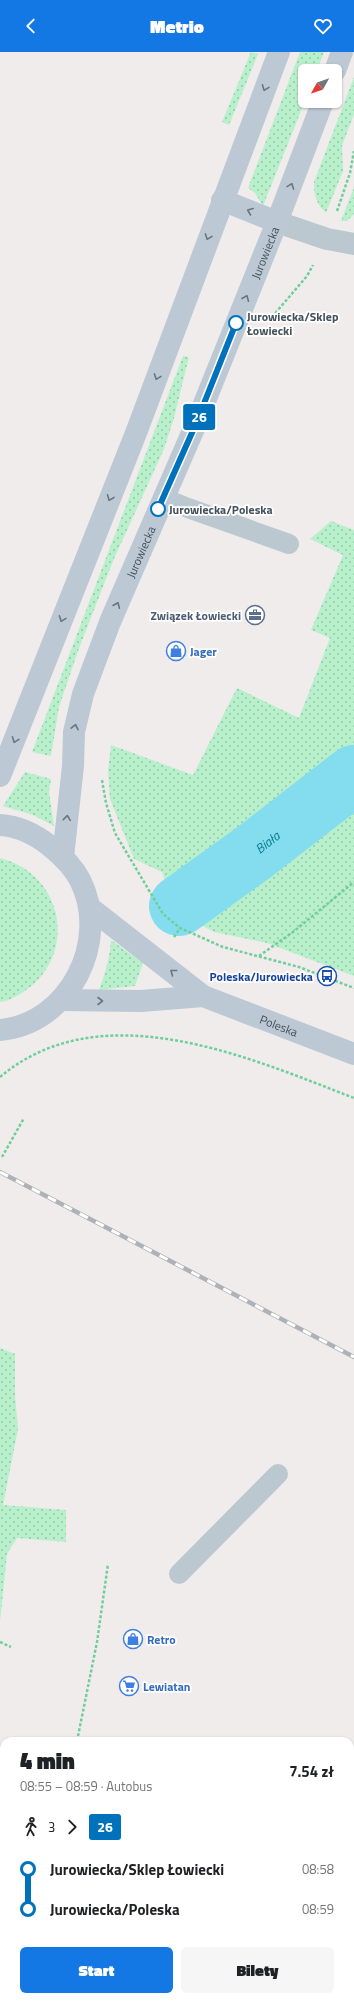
<!DOCTYPE html>
<html lang="pl">
<head>
<meta charset="utf-8">
<style>
  body { margin:0; font-family:"Titillium Web",sans-serif; background:#f6f6f6; color:#202124; height:100vh; display:flex; flex-direction:column; font-size:15px; white-space:nowrap }
  * { box-sizing:border-box; margin:0 }
  p { font-size:13px; color:#757577 }
  .icon { flex:none; width:22px; height:22px; fill:none; stroke:currentColor; stroke-width:2; stroke-linecap:round; stroke-linejoin:round }
  .map { position:relative; flex:1; overflow:hidden }
  .side { position:absolute; left:0px; top:1685px; width:354px; height:264px; display:flex; flex-direction:column; background:#fff; border-radius:12px 12px 0 0; box-shadow:0 1px 3px #0004 }
  .side>* { flex:none }
  .badge { padding:0 8px; border-radius:3px; font-size:14px; line-height:26px }
  .needle { width:26px; rotate:230deg }
  .fabs { position:absolute; left:298px; top:12px; display:grid; gap:8px }
  .fabs a { display:grid; place-items:center; width:44px; height:44px; border-radius:6px; background:#fff; box-shadow:0 1px 3px #0004; font-size:20px }
  .map>.badge { position:absolute; translate:-50% -50%; box-shadow:0 0 0 2px #fff }
  .legs { display:flex; align-items:center; gap:6px; height:44px; padding:0 20px; font-size:13px }
  .legs p { margin-inline-start:auto }
  .summary { display:flex; align-items:center; justify-content:space-between; height:68px; padding:0 20px }
  h1 { font-size:22px; font-weight:800; line-height:30px }
  .primary-button { display:flex; gap:8px; margin-top:auto; padding:8px 20px }
  .primary-button a { flex:1; height:46px; border-radius:6px; background:#1378e3; color:#fff; font-size:16px; font-weight:800; line-height:46px; text-align:center }
  .primary-button a+a { background:#f6f6f6; color:#202124 }
  ul { padding:0 20px; list-style:none }
  li { display:flex; align-items:center; gap:14px; height:40px; font-size:15px }
  li i { display:grid; place-items:center; width:6px; height:100%; margin:0 5px; background:currentColor }
  li i::after { content:''; width:10px; height:10px; margin:-5px; border:3px solid; border-radius:50%; background:#fff }
  li p { margin-inline-start:auto }
  li:first-child i { background:linear-gradient(#0000 50%,currentColor 0) }
  li:last-child i { background:linear-gradient(currentColor 50%,#0000 0) }
  header { display:flex; justify-content:space-between; align-items:center; height:52px; padding:0 20px; background:#1378e3; color:#fff; font-size:18px; font-weight:800 }
  .map>svg:first-child { display:block }
  .grass { fill:url(#grass-dots) }
  .lines { fill:none; stroke-linecap:round; stroke-linejoin:round }
  .river { stroke:#84ddee; stroke-width:60 }
  .path { stroke:#70ce9b; stroke-width:2.5; stroke-dasharray:3 2; stroke-linecap:butt }
  .lane { stroke:#bcc8d0; stroke-width:20 }
  .street { stroke:#bcc8d0; stroke-width:22 }
  .secondary { stroke:#bcc9d4; stroke-width:22 }
  .rail-casing { stroke:#aeb2b7; stroke-width:4.5 }
  .rail { stroke:#fff; stroke-width:3; stroke-dasharray:9; stroke-linecap:butt }
  .oneway { stroke:#68757f }
  .line-1-casing { stroke:#fff; stroke-width:9 }
  .line-1 { stroke:#0072bc; stroke-width:6 }
  .stop-1-dot { fill:#fff; stroke:#0072bc; stroke-width:2 }
  .labels { text-anchor:middle; dominant-baseline:central; stroke-width:3.5; stroke-linejoin:round; paint-order:stroke }
  .street-label { font-size:12px; fill:#44515a; stroke:#fff }
  .stop-label { font-size:12px; font-weight:bold; fill:#44515a; stroke:#fff; text-anchor:start }
  .service-label { font-size:12px; font-weight:bold; fill:#4e5e75; stroke:#fff; text-anchor:end }
  .shop-label { font-size:12px; font-weight:bold; fill:#366cbe; stroke:#fff; text-anchor:start }
  .transit-label { font-size:12px; font-weight:bold; fill:#164399; stroke:#fff; text-anchor:end }
  .water-label { font-size:13px; font-style:italic; fill:#097d93; stroke:#fff }
</style>
</head>
<body>
<header><svg class="icon" aria-label="back" viewBox="0 0 24 24"><path d="M15 5l-7 7 7 7"/></svg>Metrio<svg class="icon" aria-label="heart" viewBox="0 0 24 24"><path d="M12 20l-8-8c-3-5 5-10 8-4 3-6 11-1 8 4z"/></svg></header>
<div class="map">
<svg width="354" height="1949" viewBox="0 0 354 1949">
  <defs>
    <pattern id="grass-dots" width="8" height="8" patternUnits="userSpaceOnUse"><rect width="8" height="8" fill="#b8f0cb"/><path d="M2 2h.1M6 6h.1" fill="none" stroke="#97c5a8" stroke-width="1.8" stroke-linecap="round"/></pattern>
  </defs>
  <rect width="100%" height="100%" fill="#f0ecec"/>
  <g class="grass">
    <path d="M 251,0 L 258,2 L 229,73 L 222,70 Z"/>
    <path d="M 300,0 L 324,0 L 317,19 L 305,19 L 305,49 L 263,154 L 255,141 L 248,136 Z"/>
    <path d="M 354,25 L 354,62 L 342,94 L 343,119 L 326,161 C 316,152 314,143 314,130 Z"/>
    <path d="M 354,135 L 354,162 L 347,169 L 341,169 Z"/>
    <path d="M 183,304 L 189,305 L 174,366 L 164,397 L 113,509 L 78,599 L 59,655 L 51,704 L 32,700 Z"/>
    <path d="M 331,469 L 354,478 L 354,924 L 267,891 L 214,880 L 188,866 L 170,844 L 162,820 L 134,807 L 110,747 L 108,719 L 111,693 L 193,723 L 237,636 L 299,666 L 330,586 L 311,578 L 343,503 L 310,487 Z"/>
    <path d="M 25,720 L 51,727 L 49,740 L 54,774 L 33,763 L 3,754 Z"/>
    <path d="M 0,806 C 56,820 77,886 37,929 C 27,938 14,948 0,950 Z"/>
    <path d="M 111,888 L 143,911 L 135,934 L 99,938 C 105,921 110,906 111,888 Z"/>
    <path d="M 0,1296 L 15,1302 L 15,1343 L 18,1377 L 3,1453 L 66,1458 L 66,1490 L 17,1486 L 7,1502 L 0,1570 Z"/>
  </g>
  <g class="lines">
    <path class="river" id="s1" d="M 179,854 L 253,801 L 354,723"/>
    <g class="path">
      <path d="M 337,159 L 350,121 L 354,99"/>
      <path d="M 272,265 L 307,224 L 313,213"/>
      <path d="M 102,728 L 106,751 L 115,781 L 163,862 L 180,876 L 223,895 L 299,915 L 354,936"/>
      <path d="M 174,885 L 180,876"/>
      <path d="M 259,904 L 293,880 L 354,830"/>
      <path d="M 0,1025 C 101,940 248,1005 354,1046"/>
      <path d="M 2,1105 L 24,1066"/>
      <path d="M 0,1590 L 11,1595"/>
      <path d="M 77,1689 L 97,1590 L 108,1512"/>
      <path d="M 350,1756 L 354,1757"/>
      <path d="M 350,1784 L 354,1787"/>
      <path d="M 45,1949 L 45,1945"/>
      <path d="M 185,1949 L 185,1945"/>
    </g>
    <g class="lane">
      <path d="M 163,446 L 188,456 L 289,492"/>
      <path d="M 179,1522 L 278,1422"/>
    </g>
    <path class="street" d="M 277,170 L 327,187 L 354,192"/>
    <g class="secondary">
      <path d="M 335,19 L 342,0"/>
      <path d="M 222,148 L 277,170"/>
      <path d="M 0,724 L 136,381 L 279,0"/>
      <path d="M 0,773 C 18,774 36,783 50,794 C 61,803 73,814 80,828 C 111,889 69,972 0,978"/>
      <path id="s2" d="M 63,805 L 73,714 L 74,680 L 83,642 L 110,570 L 195,374 L 277,170 L 323,49"/>
      <path id="s3" d="M 89,855 L 203,944 L 354,1002"/>
      <path d="M 61,948 L 141,949 L 203,944"/>
    </g>
    <defs>
      <path id="rail" d="M 0,1120 L 354,1305"/>
    </defs>
    <use href="#rail" class="rail-casing"/>
    <use href="#rail" class="rail"/>
  </g>
  <defs><path id="oneway-chevron" d="M-2-3.5L2.5 0L-2 3.5" fill="none" stroke-width="1.6" stroke-linecap="round" stroke-linejoin="round"/></defs>
  <g class="oneway">
    <use href="#oneway-chevron" transform="translate(265 36) rotate(111)"/>
    <use href="#oneway-chevron" transform="translate(291 134) rotate(-69)"/>
    <use href="#oneway-chevron" transform="translate(250 159) rotate(-158)"/>
    <use href="#oneway-chevron" transform="translate(208 185) rotate(110)"/>
    <use href="#oneway-chevron" transform="translate(246 246) rotate(-68)"/>
    <use href="#oneway-chevron" transform="translate(157 325) rotate(110)"/>
    <use href="#oneway-chevron" transform="translate(110 446) rotate(112)"/>
    <use href="#oneway-chevron" transform="translate(117 553) rotate(-67)"/>
    <use href="#oneway-chevron" transform="translate(62 567) rotate(111)"/>
    <use href="#oneway-chevron" transform="translate(75 675) rotate(-78)"/>
    <use href="#oneway-chevron" transform="translate(15 688) rotate(111)"/>
    <use href="#oneway-chevron" transform="translate(67 766) rotate(-84)"/>
    <use href="#oneway-chevron" transform="translate(173 920) rotate(-142)"/>
    <use href="#oneway-chevron" transform="translate(100 949)"/>
  </g>
  <g class="lines">
    <defs>
      <path id="line-1" d="M 158,457 L 195,374 L 236,271"/>
    </defs>
    <use href="#line-1" class="line-1-casing"/>
    <use href="#line-1" class="line-1"/>
  </g>
  <defs>
    <symbol id="office-ring" viewBox="-11 -11 22 22"><circle r="9.5" fill="#fff" stroke="#5c6f8a" stroke-width="1.5"/><path d="M-6-3h4V-5.5h4V-3h4V5H-6ZM-1-4.5V-3h2v-1.5ZM-6 0V1H6V0Z" fill="#5c6f8a"/></symbol>
    <symbol id="shop-ring" viewBox="-11 -11 22 22"><circle r="9.5" fill="#fff" stroke="#3f7fe0" stroke-width="1.5"/><path d="M-5-2.5h2.3a2.7 3.5 0 0 1 5.4 0H5L5.5 6h-11ZM-1.5-2.5h3a1.5 2.3 0 0 0-3 0Z" fill="#3f7fe0"/></symbol>
    <symbol id="bus-ring" viewBox="-11 -11 22 22"><circle r="9.5" fill="#fff" stroke="#1a4fb4" stroke-width="1.5"/><path d="M-5-6H5V4H4V6H2V4H-2V6H-4V4H-5ZM-3.5-4V0h7V-4ZM-3.5 1.2v1.5H-2V1.2ZM2 1.2v1.5H3.5V1.2Z" fill="#1a4fb4"/></symbol>
    <symbol id="supermarket-ring" viewBox="-11 -11 22 22"><circle r="9.5" fill="#fff" stroke="#3f7fe0" stroke-width="1.5"/><path d="M-6-5.5h2.5l.6 2H6L4.5 2H-2.5L-4.4-4H-6ZM-1.5 3.2a1.3 1.3 0 1 0 .1 0ZM3 3.2a1.3 1.3 0 1 0 .1 0Z" fill="#3f7fe0"/></symbol>
  </defs>
  <g fill-rule="evenodd">
    <use href="#office-ring" x="244" y="552" width="22" height="22"/>
    <use href="#shop-ring" x="165" y="588" width="22" height="22"/>
    <use href="#bus-ring" x="316" y="913" width="22" height="22"/>
    <use href="#shop-ring" x="122" y="1576" width="22" height="22"/>
    <use href="#supermarket-ring" x="118" y="1623" width="22" height="22"/>
  </g>
  <g class="stop-1-dot">
    <circle cx="236" cy="271" r="7"/>
    <circle cx="158" cy="457" r="7"/>
  </g>
  <g class="labels">
    <g class="street-label">
      <text stroke="none"><textPath href="#s2" startOffset="642">Jurowiecka</textPath></text>
      <text stroke="none"><textPath href="#s2" startOffset="318">Jurowiecka</textPath></text>
      <text stroke="none"><textPath href="#s3" startOffset="226">Poleska</textPath></text>
    </g>
    <g class="stop-label">
      <text x="247" y="264">Jurowiecka/Sklep<tspan x="247" dy="14">Łowiecki</tspan></text>
      <text x="169" y="457">Jurowiecka/Poleska</text>
    </g>
    <g class="service-label">
      <text x="241" y="563">Związek Łowiecki</text>
    </g>
    <g class="shop-label">
      <text x="190" y="599">Jager</text>
      <text x="147" y="1587">Retro</text>
      <text x="143" y="1634">Lewiatan</text>
    </g>
    <g class="transit-label">
      <text x="313" y="924">Poleska/Jurowiecka</text>
    </g>
    <g class="water-label">
      <text stroke="none"><textPath href="#s1" startOffset="109">Biała</textPath></text>
    </g>
  </g>
</svg>
<div class="fabs">
<a><svg class="needle" viewBox="-14 -14 28 28"><path d="M0-13l5 13h-10z" fill="#e53935"/><path d="M0 13l5-13h-10z" fill="#757577"/></svg></a>
</div>
<b class="badge" style="left:199px;top:365px;background:#0072bc;color:#fff">26</b>
<section class="side">
<div class="summary"><div><h1>4 min</h1><p>08:55 – 08:59 · Autobus</p></div><b>7.54 zł</b></div>
<div class="legs"><svg class="icon" aria-label="walk" viewBox="0 0 24 24"><circle cx="13" cy="4" r="2"/><path d="M13 8l-2 6 4 7M11 14l-3 7M7 12l3-4h3l4 4"/></svg>3<svg class="icon" aria-label="forward" viewBox="0 0 24 24"><path d="M9 5l7 7-7 7"/></svg><b class="badge" style="background:#0072bc;color:#fff">26</b></div>
<ul>
<li><i style="color:#0072bc"></i><b>Jurowiecka/Sklep Łowiecki</b><p>08:58</p></li>
<li><i style="color:#0072bc"></i><b>Jurowiecka/Poleska</b><p>08:59</p></li>
</ul>
<div class="primary-button"><a>Start</a><a>Bilety</a></div>
</section>
</div>
</body>
</html>
